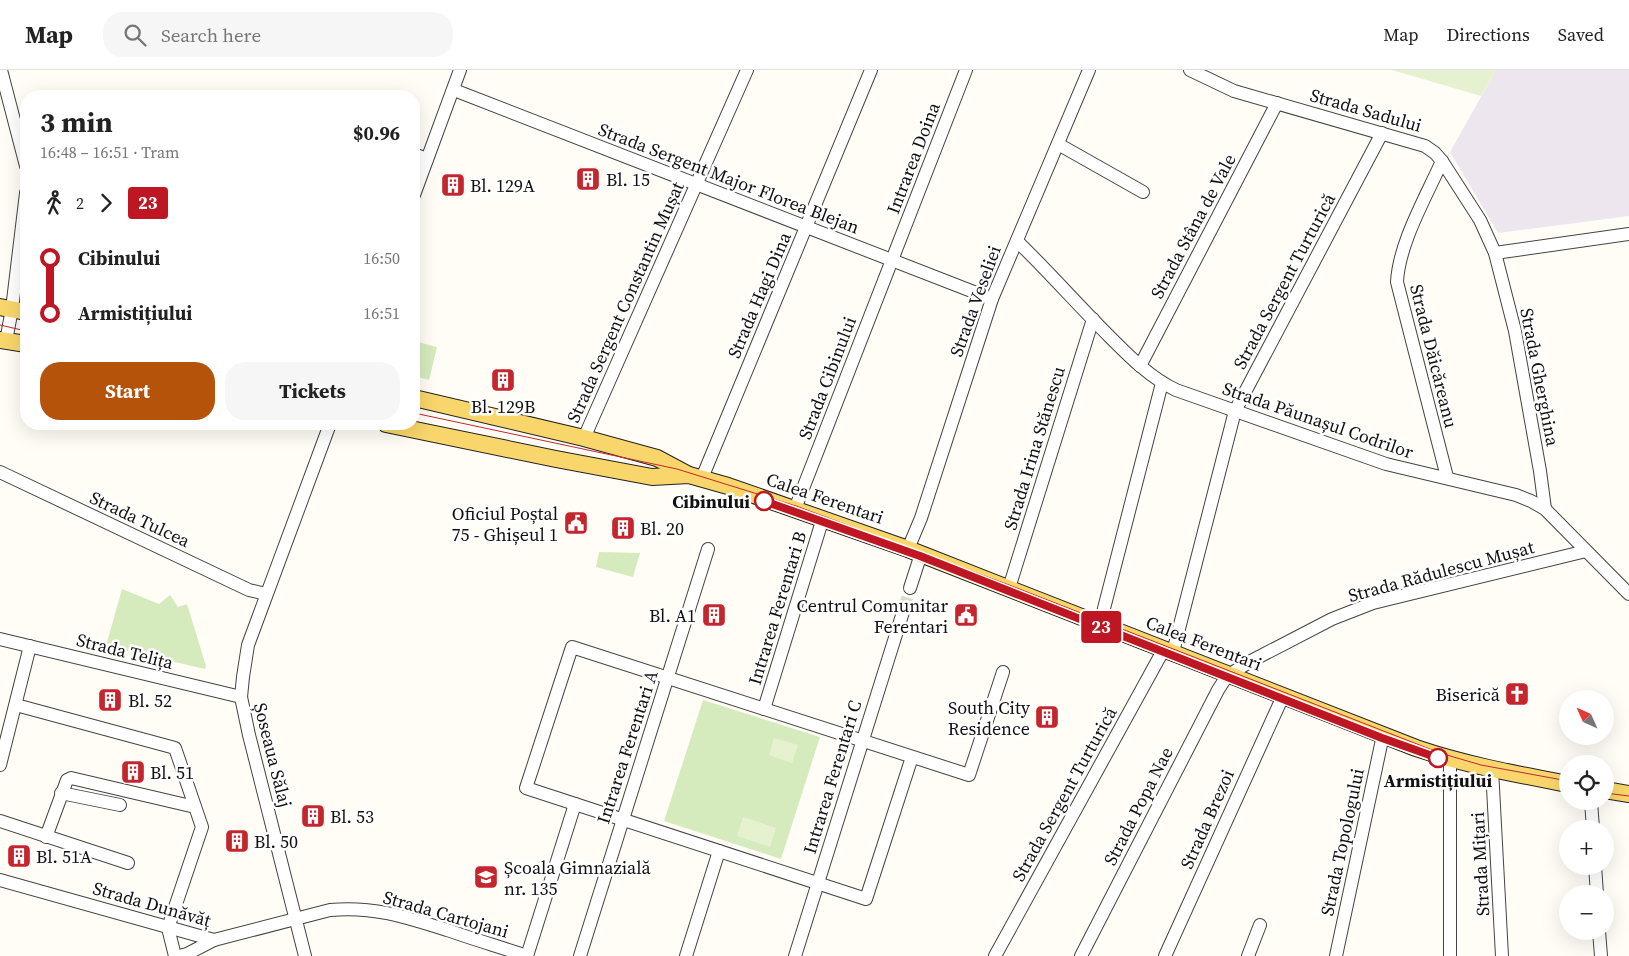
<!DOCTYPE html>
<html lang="en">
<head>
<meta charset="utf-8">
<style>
  body { margin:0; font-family:"Source Serif 4",serif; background:#f6f6f6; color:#222; height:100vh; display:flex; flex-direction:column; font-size:19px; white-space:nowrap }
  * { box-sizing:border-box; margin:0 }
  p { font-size:16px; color:#767676 }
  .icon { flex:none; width:28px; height:28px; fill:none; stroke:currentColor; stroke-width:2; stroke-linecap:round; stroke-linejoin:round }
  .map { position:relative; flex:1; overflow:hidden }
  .panel { position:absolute; left:20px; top:20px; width:400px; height:340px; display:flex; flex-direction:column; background:#fff; border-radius:20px; box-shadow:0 5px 20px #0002 }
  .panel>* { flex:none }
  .badge { padding:0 10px; border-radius:4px; font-size:18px; line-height:32px }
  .needle { width:32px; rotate:315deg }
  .buttons { position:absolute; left:1559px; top:620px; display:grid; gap:10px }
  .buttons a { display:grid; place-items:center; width:55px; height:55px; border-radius:50%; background:#fff; box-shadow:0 5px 20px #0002; font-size:25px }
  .map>.badge { position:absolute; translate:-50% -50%; box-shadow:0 0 0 2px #fff }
  .legs { display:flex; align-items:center; gap:8px; height:55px; padding:0 20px; font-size:16px }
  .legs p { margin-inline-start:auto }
  .summary { display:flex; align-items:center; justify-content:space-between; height:85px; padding:0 20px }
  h1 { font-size:28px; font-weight:700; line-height:38px }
  .cta { display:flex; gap:10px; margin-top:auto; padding:10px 20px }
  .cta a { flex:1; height:58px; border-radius:20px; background:#b45309; color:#fff; font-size:20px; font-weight:700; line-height:58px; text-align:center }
  .cta a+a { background:#f6f6f6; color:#222 }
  ul { padding:0 20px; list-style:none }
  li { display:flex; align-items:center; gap:18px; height:55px; font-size:19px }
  li i { display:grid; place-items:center; width:8px; height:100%; margin:0 6px; background:currentColor }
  li i::after { content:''; width:12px; height:12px; margin:-6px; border:4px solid; border-radius:50%; background:#fff }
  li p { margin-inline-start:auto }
  li:first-child i { background:linear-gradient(#0000 50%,currentColor 0) }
  li:last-child i { background:linear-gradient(currentColor 50%,#0000 0) }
  header { display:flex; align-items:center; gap:30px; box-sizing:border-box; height:70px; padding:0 25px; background:#fff; border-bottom:1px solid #e0e0e0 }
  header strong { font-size:24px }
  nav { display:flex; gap:28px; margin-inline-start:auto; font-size:18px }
  .search { width:350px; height:45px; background:#f6f6f6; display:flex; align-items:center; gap:12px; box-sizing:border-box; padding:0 18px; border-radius:20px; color:#767676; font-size:19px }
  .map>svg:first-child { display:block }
  .industrial { fill:#eee6ef }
  .green { fill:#d5ebbd }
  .pitch { fill:#e6f2cf }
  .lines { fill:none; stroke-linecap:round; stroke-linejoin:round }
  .minor-tunnel { stroke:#dbdad3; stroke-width:12; stroke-dasharray:12 6; stroke-linecap:butt }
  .minor-casing { stroke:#444; stroke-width:14 }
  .major-casing { stroke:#222; stroke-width:18 }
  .minor { stroke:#fff; stroke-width:12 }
  .major { stroke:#f9d66b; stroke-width:16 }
  .tram { stroke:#c4262e; stroke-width:1 }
  .line-1-casing { stroke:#fff; stroke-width:11 }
  .line-1 { stroke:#be1622; stroke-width:8 }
  .stop-1-dot { fill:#fff; stroke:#be1622; stroke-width:2.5 }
  .labels { text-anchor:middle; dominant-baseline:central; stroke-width:5; stroke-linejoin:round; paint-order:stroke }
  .street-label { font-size:18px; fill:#111; stroke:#fff }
  .poi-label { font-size:18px; fill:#111; stroke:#fff; text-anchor:start }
  .stop-label { font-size:18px; font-weight:bold; fill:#111; stroke:#fff; text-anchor:end }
</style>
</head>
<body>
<header>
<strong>Map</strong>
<div class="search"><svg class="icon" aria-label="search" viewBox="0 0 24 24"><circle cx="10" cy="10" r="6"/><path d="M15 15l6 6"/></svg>Search here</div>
<nav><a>Map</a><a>Directions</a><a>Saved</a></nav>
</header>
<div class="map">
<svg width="1629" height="886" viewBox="0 0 1629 886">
  <rect width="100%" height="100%" fill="#fffdf5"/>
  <path class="industrial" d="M 1496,0 L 1629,0 L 1629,146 L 1498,163 L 1450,82 Z"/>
  <g class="green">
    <path d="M 414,271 L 437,277 L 429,310 L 414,306 Z"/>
    <path d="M 599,482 L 640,483 L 633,507 L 596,497 Z"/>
    <path d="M 122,519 L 159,534 L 170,525 L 178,537 L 187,534 L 206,596 L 205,599 L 106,576 Z"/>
    <path d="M 703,630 L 820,667 L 781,789 L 664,751 Z"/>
  </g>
  <g class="pitch">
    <path d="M 1392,0 L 1496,0 L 1481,26 Z"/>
    <path d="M 774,668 L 798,675 L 792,693 L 769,685 Z"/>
    <path d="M 743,747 L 776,758 L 770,777 L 737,766 Z"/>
  </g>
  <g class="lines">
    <path class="minor-tunnel" d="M 904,539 L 910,518"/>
    <defs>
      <g id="minor">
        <path d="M 1,0 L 26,96"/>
        <path d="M 1190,0 L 1234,21 L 1425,76 L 1435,83 L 1442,91 L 1480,150 L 1495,183 L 1515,261 L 1540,401 L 1545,439"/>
        <path d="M 454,20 L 992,229"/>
        <path d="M 1058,74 L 1143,122"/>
        <path d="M 414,84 L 427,89"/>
        <path d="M 1442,91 C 1426,127 1399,173 1397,212 L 1447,407"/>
        <path d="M 414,125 L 460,0"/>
        <path d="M 1017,171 C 1048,201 1077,234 1108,265 C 1129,286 1149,307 1176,320 L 1386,394 L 1516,425 L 1531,431 L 1545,439 L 1629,524"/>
        <path d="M 1495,183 L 1629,164"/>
        <path d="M 6,271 L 12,239 L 26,123"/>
        <path d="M 1140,296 L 1277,33"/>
        <path d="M 584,368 L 747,0"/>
        <path d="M 0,402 L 249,520 L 266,524"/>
        <path d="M 702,408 L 871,0"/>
        <path d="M 795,439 L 966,0"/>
        <path d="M 908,479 L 921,448 L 992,229 L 1089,0"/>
        <path d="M 910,518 L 921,484"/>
        <path d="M 1009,518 L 1093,249"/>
        <path d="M 1100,554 L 1162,313"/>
        <path d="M 0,569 L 241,627"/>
        <path d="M 1173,582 L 1235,341 L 1382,63"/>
        <path d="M 16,635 L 175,678 L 202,757 L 168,858 L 175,886"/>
        <path d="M 764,639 L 823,448"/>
        <path d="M 912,687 L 866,829 L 526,718 L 572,577 L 969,705 L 1003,602"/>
        <path d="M 0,695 L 30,576"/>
        <path d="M 1492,699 L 1502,886"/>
        <path d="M 61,723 L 120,735"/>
        <path d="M 1591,731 L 1593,759"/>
        <path d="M 0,751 L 128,793"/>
        <path d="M 46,767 L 67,710 L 71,708 L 195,737"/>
        <path d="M 1595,796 L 1597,824"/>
        <path d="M 0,810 L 214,870 L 330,840 C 374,836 406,847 447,860 C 473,869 500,877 527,886"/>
        <path d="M 1599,861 L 1601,886"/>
        <path d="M 179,886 L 187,884 L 214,870"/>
        <path d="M 305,886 L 249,665 L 241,627 L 243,607 L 248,575 L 330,354"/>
        <path d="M 527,886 L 575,734"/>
        <path d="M 580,886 L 708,479"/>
        <path d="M 686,886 L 719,781"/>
        <path d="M 795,886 L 904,539"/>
        <path d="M 995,886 L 1164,579"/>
        <path d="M 1081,886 L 1218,620 L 1227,606 L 1251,591 L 1332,549 L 1373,533 L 1586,481"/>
        <path d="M 1165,886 L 1283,626"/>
        <path d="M 1248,886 L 1260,855"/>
        <path d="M 1336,886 L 1383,665"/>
        <path d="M 1450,886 L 1450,690"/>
      </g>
      <g id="major">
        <path d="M 0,237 L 26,242"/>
        <path d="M 0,270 L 26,274"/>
        <path d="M 414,328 L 584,368 L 657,388 L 687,404"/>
        <path d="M 386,354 L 556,389 L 652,407 L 689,405 L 728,416 L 908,479 L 1416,678 C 1466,695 1516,704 1568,714"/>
        <path d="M 1605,720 L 1629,724"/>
      </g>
    </defs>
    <use href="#minor" class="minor-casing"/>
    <use href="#major" class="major-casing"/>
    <use href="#minor" class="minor"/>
    <use href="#major" class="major"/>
    <g class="tram">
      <path d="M 0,255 L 26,261"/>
      <path d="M 414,343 L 677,399 L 796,436 L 1009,515 L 1440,683 L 1481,695 L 1568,711"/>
      <path d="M 1605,723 L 1629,726"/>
    </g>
  </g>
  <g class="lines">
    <defs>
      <path id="line-1" d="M 764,431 L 920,486 L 1382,668 L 1438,688"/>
    </defs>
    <use href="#line-1" class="line-1-casing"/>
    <use href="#line-1" class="line-1"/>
  </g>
  <defs>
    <symbol id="building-square" viewBox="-11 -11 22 22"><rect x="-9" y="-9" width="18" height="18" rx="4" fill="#c4262e" stroke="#fff"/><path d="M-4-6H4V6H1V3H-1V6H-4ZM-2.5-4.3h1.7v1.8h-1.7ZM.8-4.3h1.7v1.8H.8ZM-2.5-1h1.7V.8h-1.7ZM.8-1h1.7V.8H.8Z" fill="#fff"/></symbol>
    <symbol id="civic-square" viewBox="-11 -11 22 22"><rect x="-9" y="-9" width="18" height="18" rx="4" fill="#c4262e" stroke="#fff"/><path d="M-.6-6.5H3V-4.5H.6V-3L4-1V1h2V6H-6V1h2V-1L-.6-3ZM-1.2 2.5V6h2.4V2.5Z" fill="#fff"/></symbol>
    <symbol id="church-square" viewBox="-11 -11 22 22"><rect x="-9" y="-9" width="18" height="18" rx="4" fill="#c4262e" stroke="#fff"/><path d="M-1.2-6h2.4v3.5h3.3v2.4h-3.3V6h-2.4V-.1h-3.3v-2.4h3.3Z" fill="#fff"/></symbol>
    <symbol id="school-square" viewBox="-11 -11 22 22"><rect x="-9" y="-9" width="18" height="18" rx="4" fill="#c4262e" stroke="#fff"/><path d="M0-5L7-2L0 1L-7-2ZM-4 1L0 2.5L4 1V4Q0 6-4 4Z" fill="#fff"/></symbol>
  </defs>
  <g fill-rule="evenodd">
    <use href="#building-square" x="574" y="95" width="28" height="28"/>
    <use href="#building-square" x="439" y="101" width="28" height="28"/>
    <use href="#building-square" x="489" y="296" width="28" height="28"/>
    <use href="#civic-square" x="562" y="439" width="28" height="28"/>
    <use href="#building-square" x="609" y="444" width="28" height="28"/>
    <use href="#building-square" x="700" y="531" width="28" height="28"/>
    <use href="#civic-square" x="952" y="531" width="28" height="28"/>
    <use href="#church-square" x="1503" y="610" width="28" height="28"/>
    <use href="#building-square" x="96" y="616" width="28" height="28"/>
    <use href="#building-square" x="1033" y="633" width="28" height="28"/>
    <use href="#building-square" x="119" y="688" width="28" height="28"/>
    <use href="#building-square" x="299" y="732" width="28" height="28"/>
    <use href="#building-square" x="223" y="757" width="28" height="28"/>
    <use href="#building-square" x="5" y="772" width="28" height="28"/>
    <use href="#school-square" x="472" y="793" width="28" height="28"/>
  </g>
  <g class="stop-1-dot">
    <circle cx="764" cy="431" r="9"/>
    <circle cx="1438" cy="688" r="9"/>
  </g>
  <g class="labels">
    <g class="street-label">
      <text transform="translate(1366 40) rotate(16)">Strada Sadului</text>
      <text transform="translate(913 88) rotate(-69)">Intrarea Doina</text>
      <text transform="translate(729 108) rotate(21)">Strada Sergent Major Florea Blejan</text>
      <text transform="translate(1193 156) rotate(-62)">Strada Stâna de Vale</text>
      <text transform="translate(1284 211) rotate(-62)">Strada Sergent Turturică</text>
      <text transform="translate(759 225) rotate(-67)">Strada Hagi Dina</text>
      <text transform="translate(975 231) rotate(-70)">Strada Veseliei</text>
      <text transform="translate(625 232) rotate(-66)">Strada Sergent Constantin Mușat</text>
      <text transform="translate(1434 286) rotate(76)">Strada Dăicăreanu</text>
      <text transform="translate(1540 307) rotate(79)">Strada Gherghina</text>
      <text transform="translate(827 308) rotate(-69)">Strada Cibinului</text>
      <text transform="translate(1318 350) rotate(19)">Strada Păunașul Codrilor</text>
      <text transform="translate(1034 378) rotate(-73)">Strada Irina Stănescu</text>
      <text transform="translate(825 428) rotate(19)">Calea Ferentari</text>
      <text transform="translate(140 449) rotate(25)">Strada Tulcea</text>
      <text transform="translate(1441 501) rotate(-15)">Strada Rădulescu Mușat</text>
      <text transform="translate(777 538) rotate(-73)">Intrarea Ferentari B</text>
      <text transform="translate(1204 573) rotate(21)">Calea Ferentari</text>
      <text transform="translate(125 581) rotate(14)">Strada Telița</text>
      <text transform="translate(627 677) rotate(-72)">Intrarea Ferentari A</text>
      <text transform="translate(273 685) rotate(76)">Șoseaua Sălaj</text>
      <text transform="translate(832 707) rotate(-73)">Intrarea Ferentari C</text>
      <text transform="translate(1064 724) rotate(-61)">Strada Sergent Turturică</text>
      <text transform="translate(1138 736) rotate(-63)">Strada Popa Nae</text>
      <text transform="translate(1207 749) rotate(-66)">Strada Brezoi</text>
      <text transform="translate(1342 772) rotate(-78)">Strada Topologului</text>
      <text transform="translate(1480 794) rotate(-93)">Strada Mițari</text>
      <text transform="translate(152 834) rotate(16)">Strada Dunăvăț</text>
      <text transform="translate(446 844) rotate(16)">Strada Cartojani</text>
    </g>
    <g class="poi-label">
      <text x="606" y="109">Bl. 15</text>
      <text x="470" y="115">Bl. 129A</text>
      <text x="503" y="336" text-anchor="middle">Bl. 129B</text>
      <text x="558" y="443" text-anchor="end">Oficiul Poștal<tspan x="558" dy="21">75 - Ghișeul 1</tspan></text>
      <text x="640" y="458">Bl. 20</text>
      <text x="948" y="535" text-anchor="end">Centrul Comunitar<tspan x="948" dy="21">Ferentari</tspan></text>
      <text x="696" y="545" text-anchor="end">Bl. A1</text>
      <text x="1500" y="624" text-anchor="end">Biserică</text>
      <text x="128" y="630">Bl. 52</text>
      <text x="1030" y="637" text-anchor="end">South City<tspan x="1030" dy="21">Residence</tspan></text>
      <text x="150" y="702">Bl. 51</text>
      <text x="330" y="746">Bl. 53</text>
      <text x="254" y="771">Bl. 50</text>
      <text x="36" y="786">Bl. 51A</text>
      <text x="504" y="797">Școala Gimnazială<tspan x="504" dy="21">nr. 135</tspan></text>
    </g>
    <g class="stop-label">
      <text x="750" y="431">Cibinului</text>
      <text x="1438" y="710" text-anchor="middle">Armistițiului</text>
    </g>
  </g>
</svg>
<div class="buttons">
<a><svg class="needle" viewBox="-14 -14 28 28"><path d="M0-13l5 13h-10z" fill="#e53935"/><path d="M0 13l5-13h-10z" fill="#767676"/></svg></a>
<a><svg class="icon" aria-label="locate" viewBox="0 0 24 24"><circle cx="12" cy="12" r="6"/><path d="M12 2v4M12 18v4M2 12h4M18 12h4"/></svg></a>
<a>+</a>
<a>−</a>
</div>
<b class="badge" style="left:1101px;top:557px;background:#be1622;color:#fff">23</b>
<section class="panel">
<div class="summary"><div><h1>3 min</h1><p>16:48 – 16:51 · Tram</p></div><b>$0.96</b></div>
<div class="legs"><svg class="icon" aria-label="walk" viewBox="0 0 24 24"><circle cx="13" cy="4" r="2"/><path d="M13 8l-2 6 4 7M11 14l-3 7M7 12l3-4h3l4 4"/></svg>2<svg class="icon" aria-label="forward" viewBox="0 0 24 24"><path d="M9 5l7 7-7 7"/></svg><b class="badge" style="background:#be1622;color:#fff">23</b></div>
<ul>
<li><i style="color:#be1622"></i><b>Cibinului</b><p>16:50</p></li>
<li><i style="color:#be1622"></i><b>Armistițiului</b><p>16:51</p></li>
</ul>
<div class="cta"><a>Start</a><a>Tickets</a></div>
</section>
</div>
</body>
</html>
